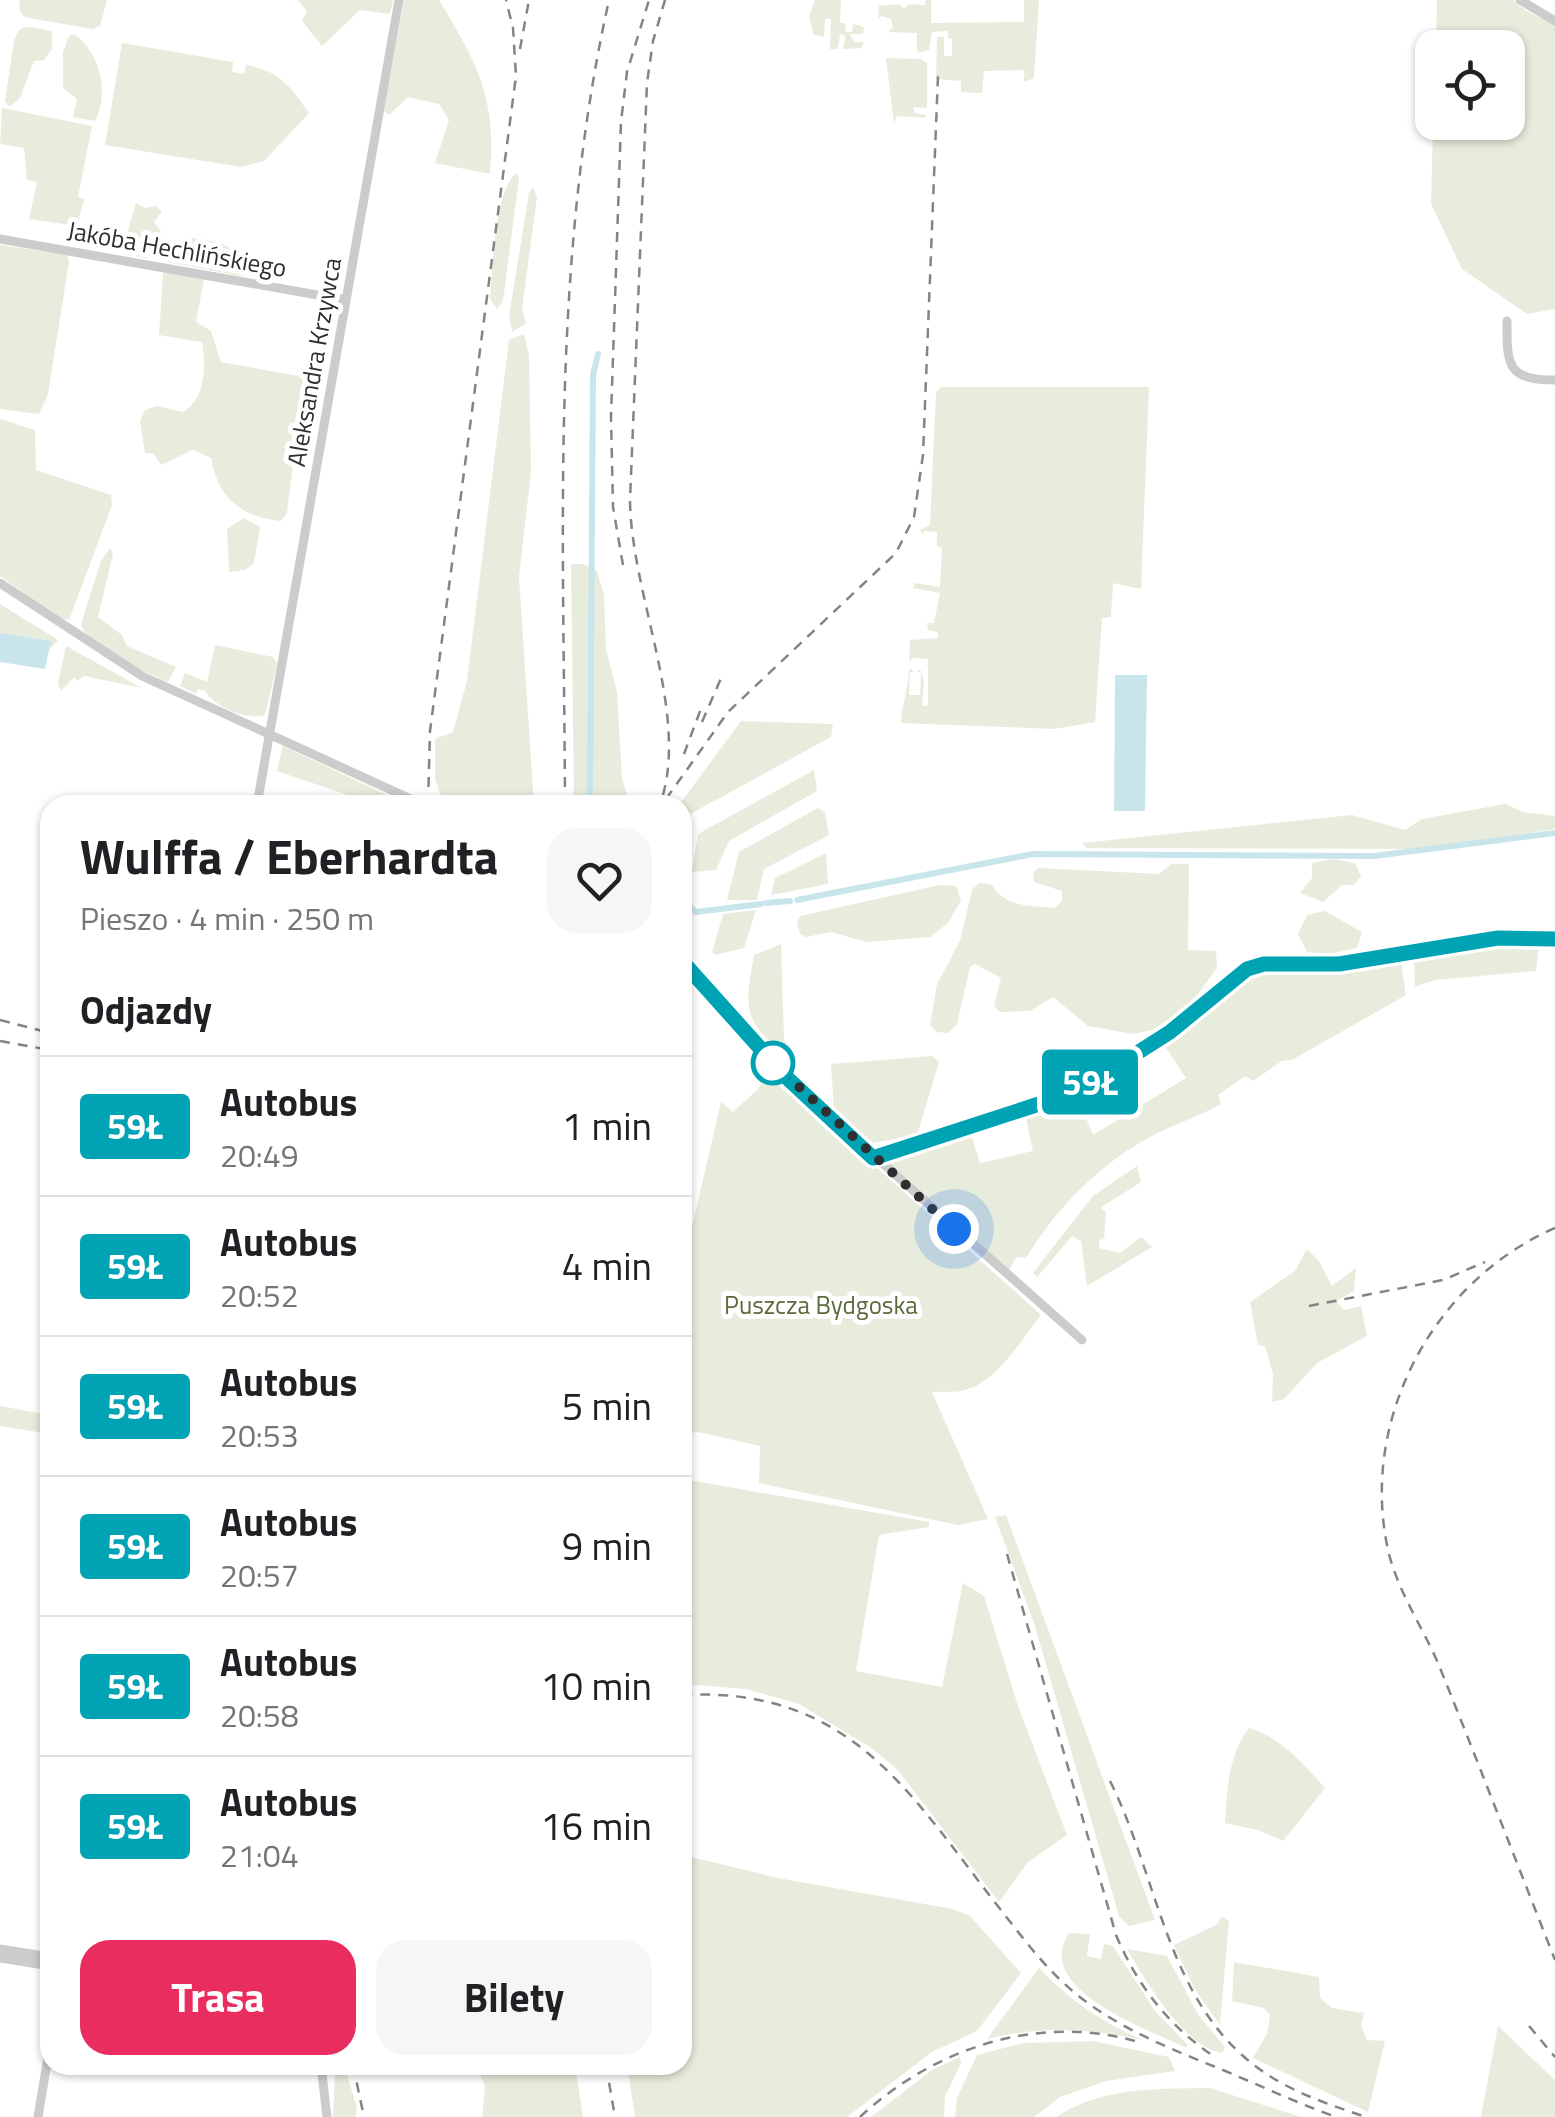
<!DOCTYPE html>
<html lang="pl">
<head>
<meta charset="utf-8">
<style>
  body { margin:0; font-family:"Titillium Web",sans-serif; background:#f6f6f6; color:#202124; height:100vh; display:flex; flex-direction:column; font-size:38px; white-space:nowrap }
  * { box-sizing:border-box; margin:0 }
  p { font-size:32px; color:#757577 }
  .icon { flex:none; width:55px; height:55px; fill:none; stroke:currentColor; stroke-width:2; stroke-linecap:round; stroke-linejoin:round }
  .map { position:relative; flex:1; overflow:hidden }
  .details { position:absolute; left:40px; top:795px; width:652px; height:1280px; display:flex; flex-direction:column; background:#fff; border-radius:30px; box-shadow:0 2px 8px #0004 }
  .details>* { flex:none }
  .badge { padding:0 20px; border-radius:8px; font-size:35px; line-height:65px }
  .buttons { position:absolute; left:1415px; top:30px; display:grid; gap:20px }
  .buttons a { display:grid; place-items:center; width:110px; height:110px; border-radius:20px; background:#fff; box-shadow:0 2px 8px #0004; font-size:50px }
  .you { position:absolute; width:50px; height:50px; margin:-25px; border:8px solid #fff; border-radius:50%; background:#1a73e8; box-shadow:0 0 0 15px #1a73e833 }
  .map>.badge { position:absolute; translate:-50% -50%; box-shadow:0 0 0 5px #fff }
  h2 { padding:0 40px; font-size:38px; line-height:90px }
  .round { display:grid; place-items:center; flex:none; width:105px; height:105px; border-radius:30px; background:#f6f6f6 }
  .head { display:flex; align-items:center; justify-content:space-between; height:170px; padding:0 40px }
  h1 { font-size:48px; font-weight:700; line-height:75px }
  .primary-button { display:flex; gap:20px; margin-top:auto; padding:20px 40px }
  .primary-button a { flex:1; height:115px; border-radius:30px; background:#e92e5f; color:#fff; font-size:40px; font-weight:700; line-height:115px; text-align:center }
  .primary-button a+a { background:#f6f6f6; color:#202124 }
  ul { padding:0; list-style:none }
  li { display:flex; align-items:center; gap:30px; height:140px; padding:0 40px; border-top:2px solid #e0e0e0 }
  li div { flex:1 }
  li b { display:block; font-size:38px }
  li em { font-style:normal }
  li .badge { min-width:110px; font-weight:700; text-align:center }
  .map>svg:first-child { display:block }
  .green { fill:#e8ecdc }
  .water { fill:#c8e5ec }
  .lines { fill:none; stroke-linecap:round; stroke-linejoin:round }
  .canal { stroke:#c8e5ec; stroke-width:6 }
  .minor { stroke:#ccc; stroke-width:9 }
  .rail { stroke:#848484; stroke-width:2.5; stroke-dasharray:10 8; stroke-linecap:butt }
  .minor-bridge { stroke:#ccc; stroke-width:9 }
  .line-casing { stroke:#fff; stroke-width:22 }
  .line { stroke:#00a3b4; stroke-width:15 }
  .walk { stroke:#2f2f2f; stroke-width:10; stroke-dasharray:0 18 }
  .stop-dot { fill:#fff; stroke:#00a3b4; stroke-width:5 }
  .labels { text-anchor:middle; dominant-baseline:central; stroke-width:10; stroke-linejoin:round; paint-order:stroke }
  .street-label { font-size:25px; fill:#2f2f2f; stroke:#fff }
  .park-label { font-size:25px; fill:#5b6b3b; stroke:#fff }
</style>
</head>
<body>
<div class="map">
<svg width="1555" height="2117" viewBox="0 0 1555 2117">
  <rect width="100%" height="100%" fill="#fff"/>
  <g class="green">
    <path d="M 20,0 L 107,0 L 100,26 L 92,29 L 24,17 L 19,10 Z"/>
    <path d="M 298,0 L 393,0 L 390,14 L 360,10 L 322,46 L 302,21 L 307,12 Z"/>
    <path d="M 404,0 L 439,0 C 477,63 497,98 490,174 L 435,163 L 449,120 L 439,104 L 408,97 L 389,115 L 384,111 Z"/>
    <path d="M 815,0 L 841,0 L 840,23 L 845,23 L 846,32 L 852,32 L 853,24 L 864,27 L 863,34 L 850,34 L 854,42 L 864,42 L 861,48 L 843,49 L 846,36 L 840,34 L 838,49 L 830,49 L 831,19 L 825,19 L 824,37 L 814,35 L 809,16 Z"/>
    <path d="M 925,0 L 931,0 L 931,23 L 1024,22 L 1024,0 L 1039,0 L 1034,78 L 1024,82 L 1024,70 L 984,71 L 982,93 L 961,92 L 961,81 L 936,79 L 937,37 L 944,37 L 944,56 L 952,56 L 952,39 L 948,38 L 948,31 L 932,32 L 929,50 L 917,53 L 917,33 L 889,32 L 893,27 L 891,19 L 882,16 L 878,19 L 879,6 L 899,4 L 904,9 L 909,4 L 925,5 Z"/>
    <path d="M 1437,0 L 1513,0 L 1526,11 L 1555,25 L 1555,309 L 1527,314 L 1462,269 L 1431,204 L 1433,123 L 1508,122 L 1508,48 L 1436,47 Z"/>
    <path d="M 29,27 L 52,31 L 52,49 L 44,60 L 34,61 L 20,98 L 9,107 L 5,101 L 14,40 L 20,29 Z"/>
    <path d="M 74,34 C 100,53 110,92 95,121 L 73,117 L 77,99 L 63,88 L 63,52 L 69,36 Z"/>
    <path d="M 122,43 L 233,62 L 232,72 L 244,74 L 246,65 C 280,71 290,86 309,113 L 264,161 L 241,167 L 105,145 Z"/>
    <path d="M 886,58 L 921,59 L 927,63 L 927,108 L 914,107 L 914,113 L 927,115 L 925,118 L 897,116 L 894,124 Z"/>
    <path d="M 2,108 L 92,126 L 78,197 L 84,199 L 77,226 L 29,219 L 37,182 L 27,180 L 24,148 L 0,144 Z"/>
    <path d="M 516,173 L 519,178 L 503,301 L 497,309 L 490,299 C 493,268 494,193 516,173 Z"/>
    <path d="M 533,187 L 537,197 L 522,309 L 526,324 L 512,332 L 509,316 L 529,193 Z"/>
    <path d="M 136,203 L 145,208 L 156,206 L 162,212 L 154,222 L 161,232 L 158,249 L 145,259 L 122,251 Z"/>
    <path d="M 194,238 C 223,243 235,244 246,272 L 241,276 L 167,262 L 164,250 L 169,242 Z"/>
    <path d="M 0,245 L 67,255 L 69,262 L 48,394 L 39,414 L 0,409 Z"/>
    <path d="M 167,270 L 204,279 L 196,322 L 211,331 L 221,362 L 304,377 L 287,513 L 281,521 C 241,517 218,498 211,458 L 193,450 L 161,465 L 154,454 L 145,453 L 140,421 L 145,410 L 157,406 L 183,412 C 206,399 206,365 202,342 L 159,335 L 163,273 Z"/>
    <path d="M 524,334 L 529,355 L 531,472 L 519,577 L 534,805 L 445,805 L 435,780 L 435,739 L 453,732 L 467,681 L 509,340 Z"/>
    <path d="M 941,387 L 1149,387 L 1141,589 L 1113,583 L 1111,617 L 1102,618 L 1095,722 L 1054,729 L 901,723 C 902,705 908,689 909,670 L 910,668 L 914,672 L 910,672 L 909,695 L 920,695 L 921,672 L 917,672 L 920,669 L 924,681 L 922,706 L 928,705 L 928,659 L 914,658 L 909,662 L 910,640 L 938,638 L 938,632 L 928,630 L 927,623 L 934,623 L 940,593 L 913,588 L 915,583 L 940,587 L 942,548 L 937,546 L 937,532 L 924,531 L 923,535 L 920,530 L 930,525 L 936,392 Z"/>
    <path d="M 0,419 L 35,430 L 36,470 L 111,495 L 112,505 L 69,620 L 58,617 L 0,576 Z"/>
    <path d="M 244,518 L 260,527 L 254,563 L 245,570 L 229,572 L 227,529 Z"/>
    <path d="M 110,548 L 113,554 L 98,617 L 122,635 L 127,646 L 176,667 L 168,682 C 146,672 87,648 81,624 L 101,561 Z"/>
    <path d="M 571,564 L 583,564 L 597,571 L 604,595 L 606,649 L 617,692 L 622,778 L 630,805 L 575,805 L 574,801 Z"/>
    <path d="M 0,604 L 58,640 L 49,650 L 50,641 L 0,633 Z"/>
    <path d="M 215,645 L 273,657 L 277,664 L 265,715 C 247,721 215,707 205,691 L 198,689 L 196,694 L 180,686 L 185,673 L 207,682 Z"/>
    <path d="M 66,646 L 142,688 L 84,676 L 77,681 L 74,677 L 61,691 L 58,683 Z"/>
    <path d="M 741,721 L 833,724 L 831,737 L 683,818 L 682,805 L 679,805 Z"/>
    <path d="M 283,746 L 408,805 L 377,805 L 277,771 Z"/>
    <path d="M 814,770 L 817,791 L 729,841 L 716,870 L 692,872 L 698,834 Z"/>
    <path d="M 1505,804 L 1524,812 L 1555,816 L 1555,829 L 1431,849 L 1087,848 L 1082,843 L 1352,815 L 1405,830 L 1422,819 Z"/>
    <path d="M 818,808 L 825,812 L 829,835 L 764,869 L 757,900 L 727,900 L 739,852 Z"/>
    <path d="M 826,853 L 828,884 L 771,895 L 775,878 Z"/>
    <path d="M 1332,859 L 1355,863 L 1361,876 L 1354,885 L 1342,885 L 1323,902 L 1300,893 L 1312,878 L 1312,863 Z"/>
    <path d="M 1171,864 L 1189,864 L 1188,950 L 1216,951 L 1217,968 L 1198,994 L 1183,1010 L 1152,1030 L 1133,1034 L 1088,1026 L 1053,997 L 1030,1011 L 1000,1012 L 994,1006 L 1001,978 L 975,964 L 970,967 L 957,1024 L 948,1033 L 937,1032 L 930,1025 L 937,984 L 960,941 L 972,890 L 979,883 L 991,884 C 1006,908 1028,905 1055,908 L 1062,901 L 1062,891 L 1034,882 L 1033,874 L 1038,868 L 1159,874 Z"/>
    <path d="M 940,885 L 956,886 L 961,900 L 948,923 L 930,937 L 866,942 L 831,932 L 806,937 L 800,934 L 797,922 L 800,916 Z"/>
    <path d="M 756,910 L 744,948 L 715,955 L 712,952 L 723,914 Z"/>
    <path d="M 1325,911 L 1362,932 L 1357,948 L 1329,954 L 1307,952 L 1298,934 L 1307,915 Z"/>
    <path d="M 1500,941 L 1539,943 L 1536,971 L 1434,980 L 1415,987 L 1414,959 Z"/>
    <path d="M 781,944 L 784,1040 L 793,1054 L 788,1059 C 743,1019 744,1012 754,955 Z"/>
    <path d="M 1401,961 L 1406,995 L 1292,1060 L 1282,1061 L 1253,1081 L 1245,1076 L 1218,1095 L 1221,1104 C 1200,1116 1177,1123 1156,1134 C 1102,1161 1057,1207 1026,1258 L 1016,1257 L 1007,1275 L 886,1164 L 887,1158 L 970,1131 L 980,1163 L 1033,1151 L 1025,1114 L 1076,1094 L 1093,1135 L 1186,1078 L 1161,1040 L 1201,1015 L 1231,979 L 1262,968 L 1347,969 Z"/>
    <path d="M 932,1056 L 939,1062 L 917,1135 L 873,1143 L 834,1112 L 831,1064 Z"/>
    <path d="M 767,1069 L 1041,1315 C 1021,1340 997,1382 965,1390 C 955,1393 942,1391 932,1392 L 988,1519 L 958,1525 L 759,1483 L 760,1446 L 698,1432 L 683,1434 L 683,1266 L 721,1102 L 733,1112 L 759,1088 Z"/>
    <path d="M 1137,1166 L 1141,1182 L 1100,1208 L 1106,1212 L 1104,1239 L 1099,1240 L 1099,1248 L 1120,1253 L 1141,1237 L 1152,1247 L 1087,1286 L 1081,1241 L 1072,1236 L 1037,1277 L 1033,1273 L 1093,1196 Z"/>
    <path d="M 1307,1249 L 1319,1261 L 1332,1286 L 1356,1268 L 1354,1291 L 1336,1301 L 1344,1310 L 1361,1306 L 1367,1336 L 1317,1363 L 1284,1399 L 1272,1402 L 1273,1374 L 1265,1346 L 1258,1345 L 1250,1302 L 1295,1271 Z"/>
    <path d="M 0,1406 L 50,1415 L 50,1434 L 0,1426 Z"/>
    <path d="M 683,1479 L 929,1522 L 929,1527 L 879,1535 L 856,1671 L 942,1687 L 963,1583 L 984,1596 L 1018,1706 L 1067,1835 L 1028,1862 L 999,1902 L 897,1769 L 870,1747 L 799,1704 L 746,1689 L 683,1684 Z"/>
    <path d="M 1006,1515 L 1155,1920 L 1129,1926 L 1119,1916 L 1034,1623 L 995,1517 Z"/>
    <path d="M 1249,1728 C 1280,1737 1304,1764 1325,1788 L 1283,1841 L 1258,1830 L 1225,1823 C 1227,1790 1228,1756 1249,1728 Z"/>
    <path d="M 683,1855 L 778,1878 L 953,1909 L 970,1916 L 1021,1973 L 977,2031 L 932,2052 L 847,2117 L 635,2117 L 627,2065 L 682,2065 Z"/>
    <path d="M 1222,1917 L 1229,1921 L 1220,2025 L 1194,1988 L 1174,1945 L 1216,1925 Z"/>
    <path d="M 1069,1933 L 1090,1934 L 1087,1956 L 1101,1959 L 1104,1944 L 1113,1946 L 1155,2011 L 1188,2045 L 1186,2048 C 1146,2028 1032,1989 1069,1933 Z"/>
    <path d="M 1127,1949 L 1167,1956 L 1199,2016 L 1225,2047 L 1222,2053 C 1184,2047 1145,1980 1127,1949 Z"/>
    <path d="M 1234,1962 L 1319,1977 L 1320,1998 L 1332,2008 L 1364,2013 L 1361,2025 L 1367,2040 L 1385,2041 L 1368,2112 L 1253,2058 L 1267,2034 L 1270,2015 L 1264,2008 L 1232,2001 Z"/>
    <path d="M 1039,1968 C 1069,2000 1103,2023 1143,2040 C 1089,2028 1041,2026 987,2039 Z"/>
    <path d="M 1498,2026 L 1555,2080 L 1555,2117 L 1481,2117 Z"/>
    <path d="M 1093,2041 L 1169,2057 L 1175,2071 L 1106,2081 L 1060,2097 L 1034,2117 L 955,2117 L 957,2098 L 977,2055 L 1023,2043 Z"/>
    <path d="M 960,2057 L 961,2063 L 945,2097 L 944,2117 L 871,2117 L 932,2070 Z"/>
    <path d="M 344,2065 L 357,2108 L 356,2117 L 333,2117 L 335,2073 L 331,2065 Z"/>
    <path d="M 476,2065 L 575,2065 L 583,2117 L 482,2117 L 485,2087 Z"/>
    <path d="M 1210,2088 L 1301,2117 L 1057,2117 C 1101,2086 1160,2089 1210,2088 Z"/>
  </g>
  <g class="water">
    <path d="M 0,633 L 51,641 L 45,669 L 0,662 Z"/>
    <path d="M 1115,675 L 1147,675 L 1145,811 L 1114,811 Z"/>
  </g>
  <g class="lines">
    <g class="canal">
      <path d="M 598,805 L 590,796 L 593,375 L 598,354"/>
      <path d="M 797,900 L 1033,854 L 1374,856 L 1555,833"/>
      <path d="M 682,902 L 696,912 L 761,904"/>
      <path d="M 766,903 L 790,901"/>
    </g>
    <g class="minor">
      <path d="M 1520,0 L 1555,21"/>
      <path d="M 0,239 L 346,300"/>
      <path d="M 1507,321 C 1507,364 1506,380 1555,380"/>
      <path d="M 0,583 L 142,676 L 413,800"/>
      <path d="M 257,805 L 399,0"/>
      <path d="M 682,961 L 785,1077 L 1082,1340"/>
      <path d="M 873,1158 L 1076,1092 L 1170,1032 L 1247,969 L 1264,964 L 1339,963 L 1498,938 L 1555,939"/>
      <path d="M 0,1949 L 50,1957"/>
      <path d="M 0,1958 L 50,1966"/>
      <path d="M 321,2065 L 327,2117"/>
      <path d="M 38,2117 L 50,2045"/>
    </g>
    <g class="rail">
      <path d="M 520,49 L 529,0"/>
      <path d="M 623,565 L 613,507 L 611,417 L 621,122 L 627,72 L 649,0"/>
      <path d="M 702,722 L 722,676"/>
      <path d="M 684,754 L 702,706"/>
      <path d="M 663,795 C 687,708 631,593 630,500 L 647,83 L 653,41 L 665,0"/>
      <path d="M 666,799 L 728,712 L 896,553 L 914,517 L 923,455 L 938,76"/>
      <path d="M 428,805 L 430,731 L 516,76 L 513,28 L 506,0"/>
      <path d="M 565,805 C 564,536 550,264 609,0"/>
      <path d="M 0,1020 L 50,1033"/>
      <path d="M 0,1041 L 50,1050"/>
      <path d="M 1555,1228 C 1435,1280 1361,1416 1387,1545 C 1395,1587 1421,1624 1438,1663 C 1478,1762 1516,1861 1555,1960"/>
      <path d="M 1309,1306 L 1443,1280 L 1485,1262"/>
      <path d="M 1007,1554 L 1116,1935 C 1137,1985 1169,2027 1215,2057"/>
      <path d="M 682,1695 C 853,1686 911,1796 1004,1914 C 1026,1942 1047,1970 1075,1993 C 1117,2028 1173,2050 1223,2070 C 1261,2086 1297,2103 1336,2117"/>
      <path d="M 1110,1781 C 1164,1889 1167,2024 1287,2086 C 1312,2099 1339,2108 1366,2117"/>
      <path d="M 1529,2026 L 1555,2057"/>
      <path d="M 353,2065 L 364,2117"/>
      <path d="M 606,2065 L 615,2117"/>
      <path d="M 860,2117 C 935,2047 1042,2012 1142,2043"/>
    </g>
    <path class="minor-bridge" d="M 413,800 L 423,805"/>
  </g>
  <g class="lines">
    <defs>
      <path id="line" d="M 682,961 L 785,1076 L 873,1158 L 1076,1092 L 1170,1032 L 1247,969 L 1264,964 L 1339,964 L 1498,938 L 1555,939"/>
    </defs>
    <use href="#line" class="line-casing"/>
    <use href="#line" class="line"/>
    <path class="walk" d="M 773,1063 L 954,1229"/>
  </g>
  <circle class="stop-dot" cx="773" cy="1063" r="20"/>
  <g class="labels">
    <g class="street-label">
      <text transform="translate(177 249) rotate(10)">Jakóba Hechlińskiego</text>
      <text transform="translate(314 362) rotate(-80)">Aleksandra Krzywca</text>
    </g>
    <g class="park-label">
      <text x="821" y="1305">Puszcza Bydgoska</text>
    </g>
  </g>
</svg>
<div class="buttons">
<a><svg class="icon" aria-label="locate" viewBox="0 0 24 24"><circle cx="12" cy="12" r="6"/><path d="M12 2v4M12 18v4M2 12h4M18 12h4"/></svg></a>
</div>
<div class="you" style="left:954px;top:1229px"></div>
<b class="badge" style="left:1090px;top:1082px;background:#00a3b4;color:#fff">59Ł</b>
<section class="details">
<div class="head"><div><h1>Wulffa / Eberhardta</h1><p>Pieszo · 4 min · 250 m</p></div><a class="round"><svg class="icon" aria-label="heart" viewBox="0 0 24 24"><path d="M12 20l-8-8c-3-5 5-10 8-4 3-6 11-1 8 4z"/></svg></a></div>
<h2>Odjazdy</h2>
<ul>
<li><span class="badge" style="background:#00a3b4;color:#fff">59Ł</span><div><b>Autobus</b><p>20:49</p></div><em>1 min</em></li>
<li><span class="badge" style="background:#00a3b4;color:#fff">59Ł</span><div><b>Autobus</b><p>20:52</p></div><em>4 min</em></li>
<li><span class="badge" style="background:#00a3b4;color:#fff">59Ł</span><div><b>Autobus</b><p>20:53</p></div><em>5 min</em></li>
<li><span class="badge" style="background:#00a3b4;color:#fff">59Ł</span><div><b>Autobus</b><p>20:57</p></div><em>9 min</em></li>
<li><span class="badge" style="background:#00a3b4;color:#fff">59Ł</span><div><b>Autobus</b><p>20:58</p></div><em>10 min</em></li>
<li><span class="badge" style="background:#00a3b4;color:#fff">59Ł</span><div><b>Autobus</b><p>21:04</p></div><em>16 min</em></li>
</ul>
<div class="primary-button"><a>Trasa</a><a>Bilety</a></div>
</section>
</div>
</body>
</html>
